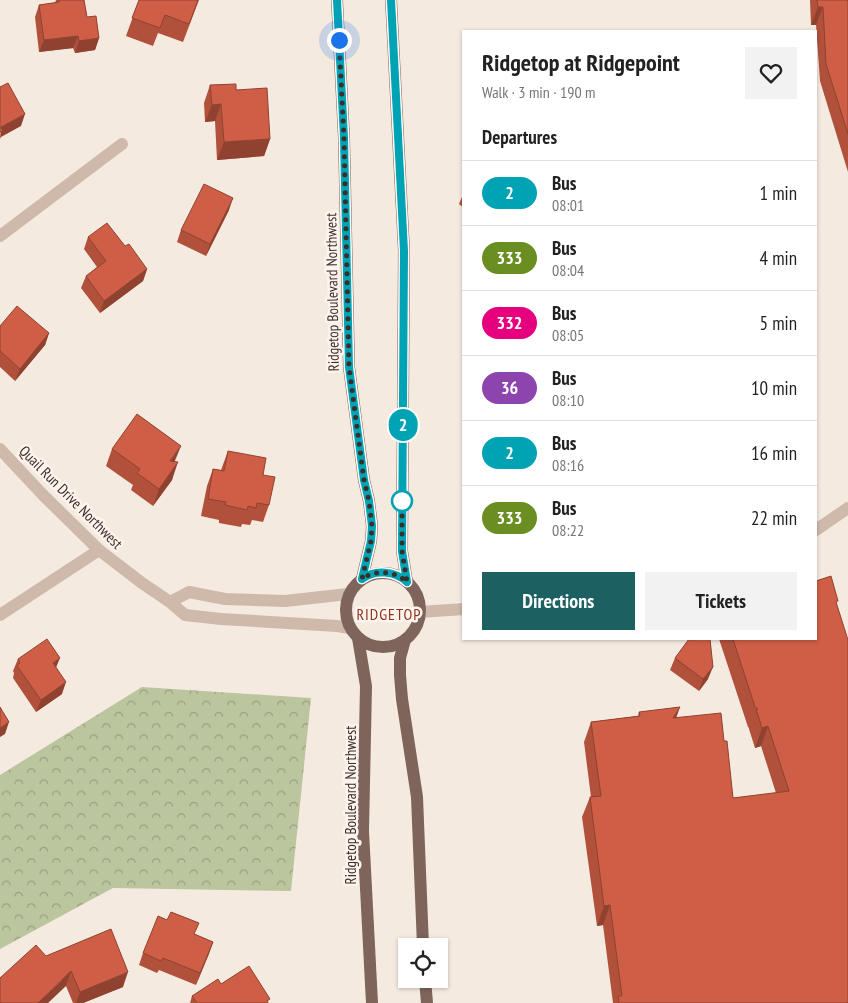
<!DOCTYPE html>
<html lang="en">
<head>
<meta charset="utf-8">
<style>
  body { margin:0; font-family:"PT Sans Narrow",sans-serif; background:#f2f2f2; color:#222; height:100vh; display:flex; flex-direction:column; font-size:19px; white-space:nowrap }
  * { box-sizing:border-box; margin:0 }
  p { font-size:16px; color:#767676 }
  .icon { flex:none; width:28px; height:28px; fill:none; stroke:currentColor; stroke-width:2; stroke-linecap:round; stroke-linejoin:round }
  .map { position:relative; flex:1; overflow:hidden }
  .side { position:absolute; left:462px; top:30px; width:355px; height:610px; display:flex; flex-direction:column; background:#fff; border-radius:0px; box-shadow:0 1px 4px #0004 }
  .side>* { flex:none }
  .badge { padding:0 10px; border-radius:16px; font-size:18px; line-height:32px }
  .tools { position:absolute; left:398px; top:938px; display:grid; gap:10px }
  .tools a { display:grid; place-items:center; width:50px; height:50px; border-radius:0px; background:#fff; box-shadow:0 1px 4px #0004; font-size:25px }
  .you { position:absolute; width:25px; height:25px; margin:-12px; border:4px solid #fff; border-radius:50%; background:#1a73e8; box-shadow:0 0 0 8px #1a73e833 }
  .map>.badge { position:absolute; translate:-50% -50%; box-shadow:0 0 0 2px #fff }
  h2 { padding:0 20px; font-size:19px; line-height:45px }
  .round { display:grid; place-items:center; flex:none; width:52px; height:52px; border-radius:0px; background:#f2f2f2 }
  .head { display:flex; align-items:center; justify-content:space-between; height:85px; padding:0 20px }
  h1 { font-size:24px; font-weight:600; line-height:38px }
  .action { display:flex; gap:10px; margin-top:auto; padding:10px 20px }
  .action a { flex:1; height:58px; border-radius:0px; background:#1c6061; color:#fff; font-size:20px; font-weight:600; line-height:58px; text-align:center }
  .action a+a { background:#f2f2f2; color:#222 }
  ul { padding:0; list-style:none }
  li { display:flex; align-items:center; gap:15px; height:65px; padding:0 20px; border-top:1px solid #e0e0e0 }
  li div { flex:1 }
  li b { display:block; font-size:19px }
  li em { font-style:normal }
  li .badge { min-width:55px; font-weight:700; text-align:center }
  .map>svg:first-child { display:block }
  .forest { fill:url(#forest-crowns) }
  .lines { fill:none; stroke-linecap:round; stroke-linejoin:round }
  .minor { stroke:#ceb9aa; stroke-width:12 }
  .major { stroke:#7e645a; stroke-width:12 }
  .wall { fill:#b1513b }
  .shaded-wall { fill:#904230 }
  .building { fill:#ce5e45; stroke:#904230 }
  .line-casing { stroke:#fff; stroke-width:11 }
  .line { stroke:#00a3b4; stroke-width:8 }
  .walk { stroke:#3b2e2a; stroke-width:5; stroke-dasharray:0 9 }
  .stop-dot { fill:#fff; stroke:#00a3b4; stroke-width:2.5 }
  .labels { text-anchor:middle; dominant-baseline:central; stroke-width:5; stroke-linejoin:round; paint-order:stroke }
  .street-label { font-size:15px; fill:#3b2e2a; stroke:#fcf4ed }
  .neighbourhood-label { font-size:16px; letter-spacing:1px; fill:#91321d; stroke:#fcf4ed }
</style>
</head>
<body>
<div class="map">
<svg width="848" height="1003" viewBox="0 0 848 1003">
  <defs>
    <pattern id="forest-crowns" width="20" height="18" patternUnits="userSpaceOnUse" patternTransform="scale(1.25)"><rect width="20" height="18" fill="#bbc59e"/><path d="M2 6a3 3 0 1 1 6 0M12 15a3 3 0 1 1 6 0" fill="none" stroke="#99a081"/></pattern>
  </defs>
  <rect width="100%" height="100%" fill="#f5eae0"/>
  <path class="forest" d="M 142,687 L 311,698 L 291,891 L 113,888 L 0,949 L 0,775 Z"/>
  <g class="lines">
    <g class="minor">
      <path d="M 0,236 L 122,144"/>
      <path d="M 0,449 L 43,495 L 99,550 L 142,583 L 170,602 L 185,615 L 221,619 L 337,626 L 350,628"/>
      <path d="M 816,530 L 848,508"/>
      <path d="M 170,602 L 189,592 L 225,599 L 285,601 L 348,594"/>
      <path d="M 420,612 L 464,609"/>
      <path d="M 0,615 L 99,550"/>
    </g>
    <g class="major">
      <path d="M 337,0 L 344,138 L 349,367 L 364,480 L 369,501 L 372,526 L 371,541 L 362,579"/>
      <path d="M 391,0 L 404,251 L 402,551 L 407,582"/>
      <circle cx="383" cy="610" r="37"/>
      <path d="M 358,638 L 366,686 L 363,831 L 372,1003"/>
      <path d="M 405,640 L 400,658 L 400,675 L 402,699 L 417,797 L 423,946"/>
      <path d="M 425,979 L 427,1003"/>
    </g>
  </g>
  <g class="wall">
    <path d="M 56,0 L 84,0 L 87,17 L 99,38 L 95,50 L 75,53 L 73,48 L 39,52 L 35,17 L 39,5 L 55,3 Z"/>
    <path d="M 139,0 L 199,0 L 183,42 L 158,33 L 153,46 L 126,36 Z"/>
    <path d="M 810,0 L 848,0 L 848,172 L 820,81 L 816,25 L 811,25 Z"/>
    <path d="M 210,85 L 236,90 L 270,139 L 264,156 L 217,160 L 215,121 L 205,122 L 204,103 Z"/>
    <path d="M 464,192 L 464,208 L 459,204 Z"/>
    <path d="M 229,210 L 206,256 L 177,242 L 181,230 Z"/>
    <path d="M 88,237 L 125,246 L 147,269 L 143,281 L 100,313 L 81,288 L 86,276 L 97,267 L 84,249 Z"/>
    <path d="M 0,326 L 49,333 L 45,345 L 15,381 L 0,367 Z"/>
    <path d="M 112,449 L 175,462 L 172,480 L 153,506 L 131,490 L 133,485 L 106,466 Z"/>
    <path d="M 228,451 L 263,475 L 269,505 L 263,522 L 252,520 L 250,525 L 242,524 L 241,527 L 219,523 L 219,520 L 201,516 L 207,486 L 213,469 L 221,470 Z"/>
    <path d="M 837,606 L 848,1003 L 613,1003 L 603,925 L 597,926 L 582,817 L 590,797 L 591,797 L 584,742 L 591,722 L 638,716 L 639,712 L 677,717 L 724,741 L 733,798 L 776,793 L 761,746 L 755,748 L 749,729 L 749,728 L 748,727 L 719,639 L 816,639 Z"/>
    <path d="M 675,658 L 708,679 L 699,691 L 670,670 Z"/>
    <path d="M 18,659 L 56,668 L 62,694 L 36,712 L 13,678 L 14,673 L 13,671 Z"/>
    <path d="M 195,934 L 213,942 L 196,985 L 159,970 L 157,973 L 139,965 L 143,953 Z"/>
    <path d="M 46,956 L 123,987 L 83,1003 L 73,1003 L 66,986 Z"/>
    <path d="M 221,984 L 269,1003 L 190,1003 L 192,996 Z"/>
  </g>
  <g class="shaded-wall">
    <path d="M 818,7 L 823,7 L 816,25 L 811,25 Z"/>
    <path d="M 78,36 L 73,48 L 39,52 L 44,40 Z"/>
    <path d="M 99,38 L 95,50 L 75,53 L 79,41 Z"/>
    <path d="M 221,104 L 215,121 L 205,122 L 212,105 Z"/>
    <path d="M 25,114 L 21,126 L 1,137 L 0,139 L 1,127 Z"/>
    <path d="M 270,139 L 264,156 L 217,160 L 224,142 Z"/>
    <path d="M 233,198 L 229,210 L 206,256 L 210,244 Z"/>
    <path d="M 147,269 L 143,281 L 100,313 L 104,301 Z"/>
    <path d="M 49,333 L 45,345 L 15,381 L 20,369 Z"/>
    <path d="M 181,446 L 174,463 L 170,461 Z"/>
    <path d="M 178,462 L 172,480 L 153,506 L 159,489 Z"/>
    <path d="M 60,658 L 55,670 L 53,663 Z"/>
    <path d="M 713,667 L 708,679 L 699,691 L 703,679 Z"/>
    <path d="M 66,682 L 62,694 L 36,712 L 41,700 Z"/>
    <path d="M 680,707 L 673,727 L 673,718 Z"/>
    <path d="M 9,722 L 5,734 L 0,737 L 0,728 Z"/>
    <path d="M 768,726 L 761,746 L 755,748 L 762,728 Z"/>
    <path d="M 610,905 L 603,925 L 597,926 L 604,906 Z"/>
    <path d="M 213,942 L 209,954 L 196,985 L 200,973 Z"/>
    <path d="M 71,971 L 66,986 L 48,1003 L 38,1003 Z"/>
    <path d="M 128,972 L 123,987 L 83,1003 L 76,1003 L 80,992 Z"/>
  </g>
  <g class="building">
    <path d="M 59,0 L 84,0 L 87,17 L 96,16 L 99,38 L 79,41 L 78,36 L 44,40 L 39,5 L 59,2 Z"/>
    <path d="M 139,0 L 198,0 L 189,24 L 165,15 L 160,28 L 132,18 Z"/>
    <path d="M 817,0 L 848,0 L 848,134 L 826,64 L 823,7 L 818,7 Z"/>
    <path d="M 8,83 L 25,114 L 1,127 L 3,131 L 0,132 L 0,87 Z"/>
    <path d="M 236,84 L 236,90 L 267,88 L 270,139 L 224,142 L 221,104 L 212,105 L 210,85 Z"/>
    <path d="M 204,184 L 233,198 L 210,244 L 181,230 Z"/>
    <path d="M 107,223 L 125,246 L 129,244 L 147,269 L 104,301 L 86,276 L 106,261 L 88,237 Z"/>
    <path d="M 17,306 L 49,333 L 20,369 L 0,351 L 0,326 Z"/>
    <path d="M 137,414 L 181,446 L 170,461 L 178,462 L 159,489 L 137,473 L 140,469 L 112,449 Z"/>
    <path d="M 228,451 L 266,458 L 263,475 L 275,477 L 269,505 L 257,503 L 256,508 L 248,506 L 247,510 L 225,505 L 226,502 L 208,499 L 213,469 L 224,471 Z"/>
    <path d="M 831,576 L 838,601 L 836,602 L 848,640 L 848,1003 L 619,1003 L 618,996 L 622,996 L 610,905 L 604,906 L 590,797 L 601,796 L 591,722 L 640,716 L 639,712 L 680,707 L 673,718 L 721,713 L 724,741 L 727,741 L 733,798 L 789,791 L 768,726 L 762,728 L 756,709 L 758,709 L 755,707 L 733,639 L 816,639 L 816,581 Z"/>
    <path d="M 47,639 L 60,658 L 53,663 L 66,682 L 41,700 L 17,666 L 20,663 L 18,659 Z"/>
    <path d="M 689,639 L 710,639 L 713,667 L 703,679 L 675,658 Z"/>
    <path d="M 0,707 L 9,722 L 0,728 Z"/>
    <path d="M 171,912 L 199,923 L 194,934 L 213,942 L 200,973 L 163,958 L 161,961 L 143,953 L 158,916 L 167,920 Z"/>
    <path d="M 111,929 L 128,972 L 80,992 L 71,971 L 38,1003 L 0,1003 L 0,978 L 36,945 L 46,956 Z"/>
    <path d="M 249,966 L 270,999 L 267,1001 L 268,1003 L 197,1003 L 192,996 L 218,979 L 221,984 Z"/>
  </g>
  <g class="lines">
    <defs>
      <path id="line" d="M 337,0 L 344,138 L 349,367 L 364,480 L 369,501 L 372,526 L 371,541 L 362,579 C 375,569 395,571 407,582 L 402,551 L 404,251 L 391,0"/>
    </defs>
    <use href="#line" class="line-casing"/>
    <use href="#line" class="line"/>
    <path class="walk" d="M 339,40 L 344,138 L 349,367 L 364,480 L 369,501 L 372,526 L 371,541 L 362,579 C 375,569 395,571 407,582 L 402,551 L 402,496 L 402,501"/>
  </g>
  <circle class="stop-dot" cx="402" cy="501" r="10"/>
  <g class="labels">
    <g class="street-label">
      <text transform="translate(332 292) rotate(-91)">Ridgetop Boulevard Northwest</text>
      <text transform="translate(71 497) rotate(45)">Quail Run Drive Northwest</text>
      <text transform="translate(350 805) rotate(-90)">Ridgetop Boulevard Northwest</text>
    </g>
    <g class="neighbourhood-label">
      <text x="389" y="614">RIDGETOP</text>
    </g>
  </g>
</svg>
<div class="tools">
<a><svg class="icon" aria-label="locate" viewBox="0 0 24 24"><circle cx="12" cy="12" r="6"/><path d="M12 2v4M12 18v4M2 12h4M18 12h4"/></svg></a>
</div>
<div class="you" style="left:339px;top:40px"></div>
<b class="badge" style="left:403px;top:425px;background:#00a3b4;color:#fff">2</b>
<section class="side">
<div class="head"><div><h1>Ridgetop at Ridgepoint</h1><p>Walk · 3 min · 190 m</p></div><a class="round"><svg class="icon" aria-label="heart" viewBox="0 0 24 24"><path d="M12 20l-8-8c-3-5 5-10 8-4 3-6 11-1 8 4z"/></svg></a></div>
<h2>Departures</h2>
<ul>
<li><span class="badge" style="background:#00a3b4;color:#fff">2</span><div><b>Bus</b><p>08:01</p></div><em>1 min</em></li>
<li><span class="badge" style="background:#6b8e23;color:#fff">333</span><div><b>Bus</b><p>08:04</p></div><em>4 min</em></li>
<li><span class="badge" style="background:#e6007e;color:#fff">332</span><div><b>Bus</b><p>08:05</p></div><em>5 min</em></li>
<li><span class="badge" style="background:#8e44ad;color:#fff">36</span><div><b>Bus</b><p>08:10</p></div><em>10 min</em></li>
<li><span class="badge" style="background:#00a3b4;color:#fff">2</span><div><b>Bus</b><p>08:16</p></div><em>16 min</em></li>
<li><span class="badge" style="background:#6b8e23;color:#fff">333</span><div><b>Bus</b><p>08:22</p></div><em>22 min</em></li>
</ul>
<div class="action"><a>Directions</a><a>Tickets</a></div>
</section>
</div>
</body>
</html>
